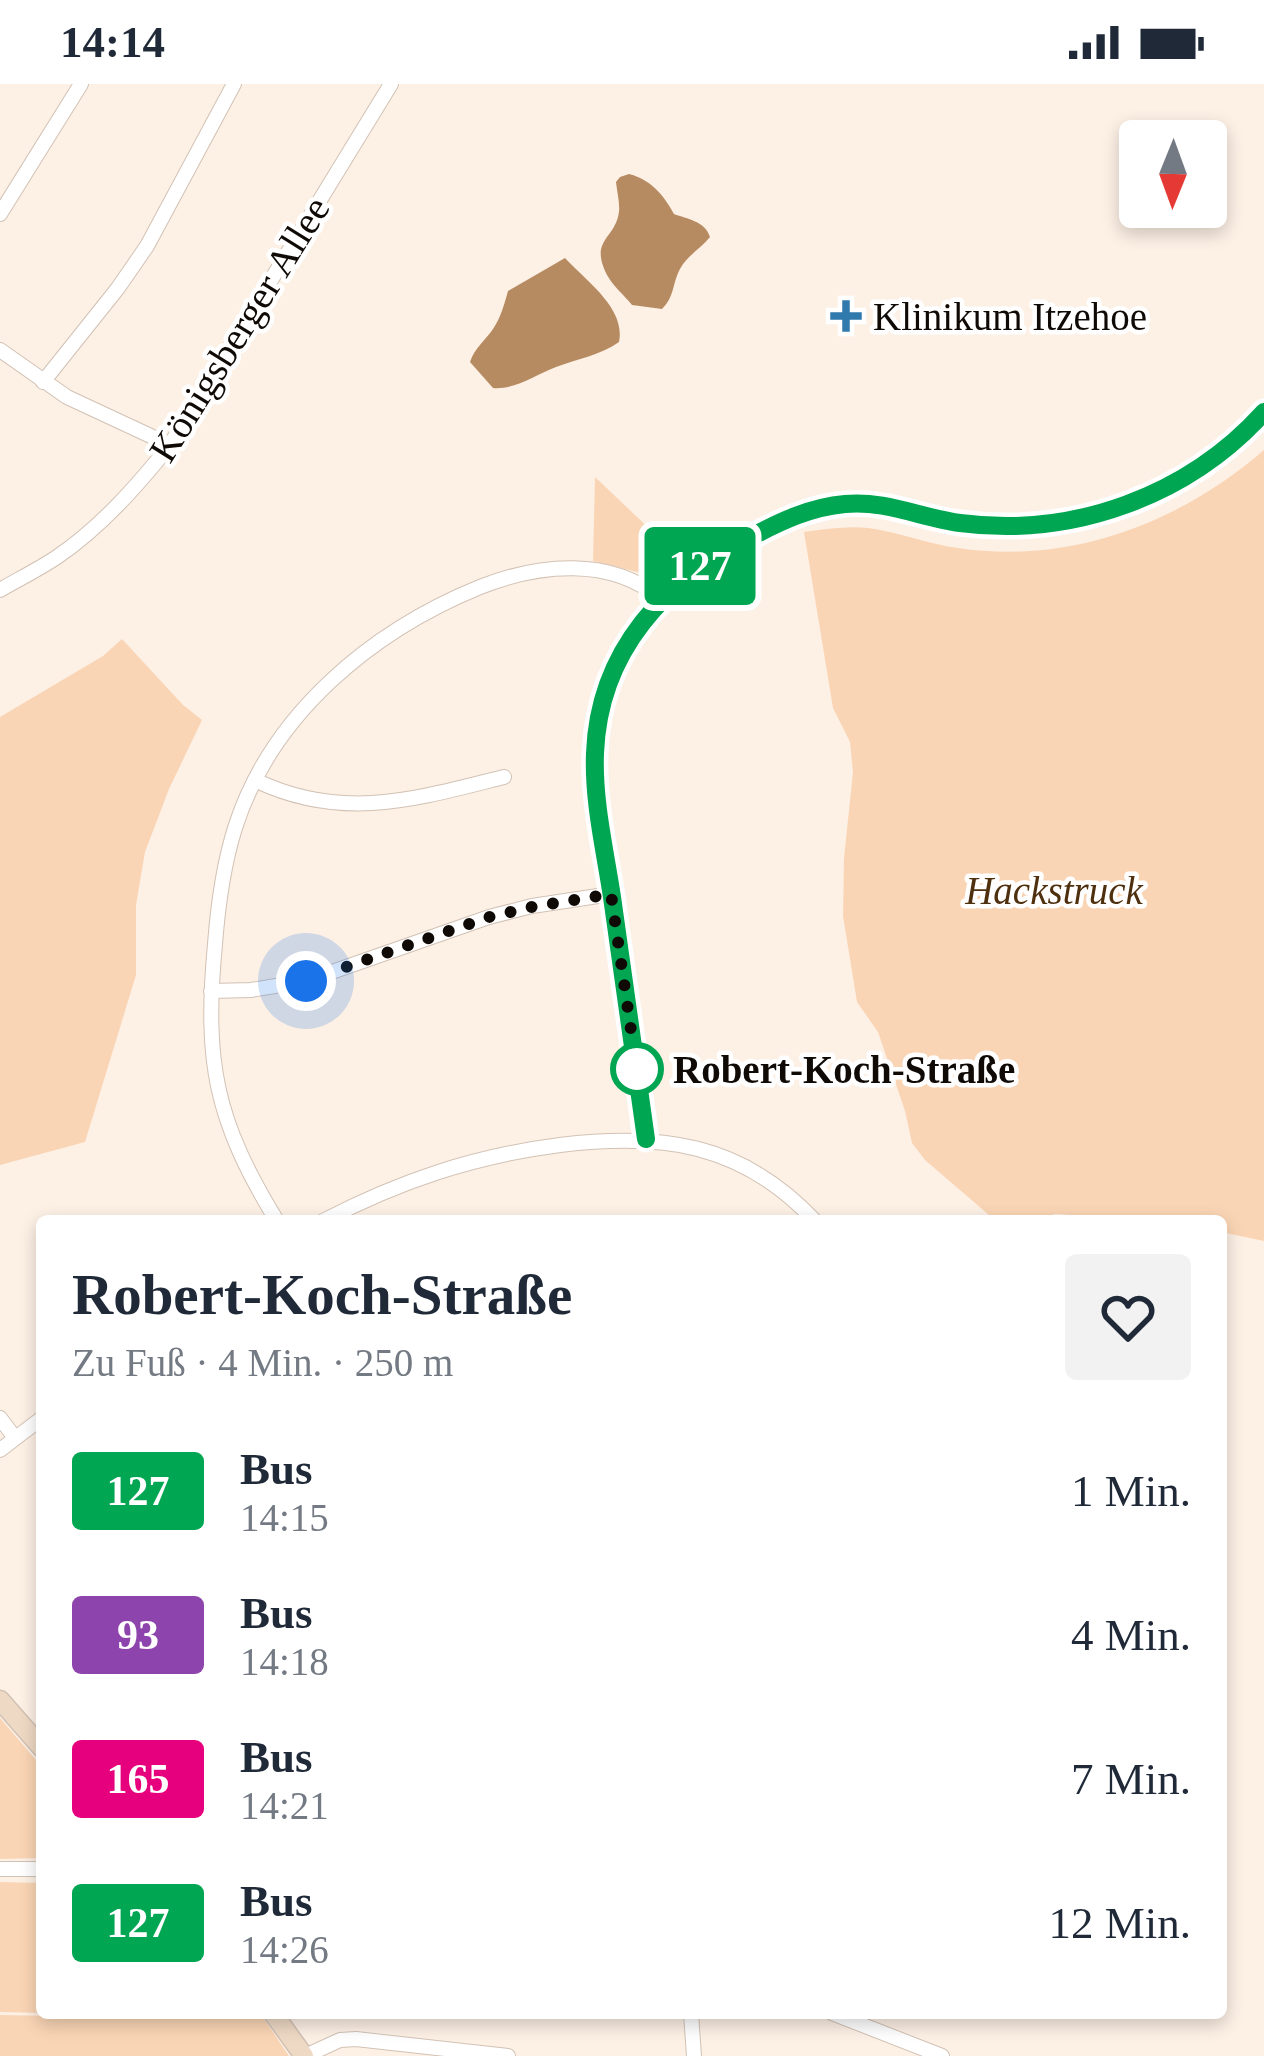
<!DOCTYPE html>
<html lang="de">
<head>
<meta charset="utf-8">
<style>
  body { margin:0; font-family:"Times New Roman",serif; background:#f2f2f3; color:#1f2937; height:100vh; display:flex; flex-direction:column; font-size:45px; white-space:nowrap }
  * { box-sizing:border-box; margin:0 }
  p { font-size:39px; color:#747a83 }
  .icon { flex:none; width:66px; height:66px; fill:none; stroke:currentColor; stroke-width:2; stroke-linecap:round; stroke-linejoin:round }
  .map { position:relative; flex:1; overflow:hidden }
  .panel { position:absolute; left:36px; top:1131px; width:1191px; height:804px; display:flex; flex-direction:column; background:#fff; border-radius:12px; box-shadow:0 6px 18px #0003 }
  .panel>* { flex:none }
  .badge { padding:0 24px; border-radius:9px; font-size:42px; line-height:78px }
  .needle { width:78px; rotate:181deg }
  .buttons { position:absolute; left:1119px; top:36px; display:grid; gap:24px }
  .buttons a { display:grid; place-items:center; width:108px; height:108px; border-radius:12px; background:#fff; box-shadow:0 6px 18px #0003; font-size:60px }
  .you { position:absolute; width:60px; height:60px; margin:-30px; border:9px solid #fff; border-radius:50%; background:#1a73e8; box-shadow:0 0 0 18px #1a73e833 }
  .map>.badge { position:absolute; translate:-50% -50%; box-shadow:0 0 0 6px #fff }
  .round { display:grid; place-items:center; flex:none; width:126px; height:126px; border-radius:12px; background:#f2f2f3 }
  .summary { display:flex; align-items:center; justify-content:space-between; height:204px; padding:0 36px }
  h1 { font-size:57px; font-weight:600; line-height:90px }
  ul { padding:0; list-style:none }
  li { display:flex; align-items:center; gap:36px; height:144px; padding:0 36px }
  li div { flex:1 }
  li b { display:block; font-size:45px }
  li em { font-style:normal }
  li .badge { min-width:132px; font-weight:700; text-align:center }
  .status { display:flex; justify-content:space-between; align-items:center; height:84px; padding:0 60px; background:#fff; direction:ltr }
  .status svg { height:33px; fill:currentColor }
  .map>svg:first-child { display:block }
  .green { fill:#fad5b5 }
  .water { fill:#b78b62 }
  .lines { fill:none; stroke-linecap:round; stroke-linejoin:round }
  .street-casing { stroke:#d2c2b5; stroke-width:16 }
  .secondary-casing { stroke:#d2c2b5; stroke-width:21 }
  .street { stroke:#fff; stroke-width:14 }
  .secondary { stroke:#eed9c4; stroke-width:18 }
  .line-casing { stroke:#fff; stroke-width:27 }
  .line { stroke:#00a651; stroke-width:18 }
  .walk { stroke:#0f0a06; stroke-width:12; stroke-dasharray:0 21.6 }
  .poi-dot { fill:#3079ad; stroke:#fff; stroke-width:4.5 }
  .stop-dot { fill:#fff; stroke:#00a651; stroke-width:6 }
  .labels { text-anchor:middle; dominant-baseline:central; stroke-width:9; stroke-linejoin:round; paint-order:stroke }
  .poi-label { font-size:39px; fill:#0f0a06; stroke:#fff; text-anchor:start }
  .street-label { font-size:39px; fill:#0f0a06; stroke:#fff }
  .park-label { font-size:39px; font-style:italic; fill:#4e2f0e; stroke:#fff }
  .stop-label { font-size:39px; font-weight:bold; fill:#0f0a06; stroke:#fff; text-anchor:start }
</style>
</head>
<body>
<div class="status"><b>14:14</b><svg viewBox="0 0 49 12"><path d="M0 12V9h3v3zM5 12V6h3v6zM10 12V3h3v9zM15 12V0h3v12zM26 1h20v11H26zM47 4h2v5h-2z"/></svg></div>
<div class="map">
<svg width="1264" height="1972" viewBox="0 0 1264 1972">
  <rect width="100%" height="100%" fill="#fdf0e5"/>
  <g class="green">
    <path d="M 1264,366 L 1264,1157 L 1221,1148 L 1221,1137 L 1167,1137 L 1055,1130 L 1038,1137 L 996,1137 L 925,1076 L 912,1059 L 905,1027 L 878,948 L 857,918 L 843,832 L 844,774 L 853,688 L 850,658 L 833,624 L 804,448 C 825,445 846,442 868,444 C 898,448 928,460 958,464 C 1070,481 1180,439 1264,366 Z"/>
    <path d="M 595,393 L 677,471 L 653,492 L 593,477 Z"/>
    <path d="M 122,555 L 183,621 L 202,636 L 169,705 L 145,768 L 136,821 L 136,891 L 85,1058 L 0,1081 L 0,633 L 103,572 Z"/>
    <path d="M 0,1634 L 42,1683 L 42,1774 L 0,1775 Z"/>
    <path d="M 0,1798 L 42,1799 L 42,1929 L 0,1928 Z"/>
    <path d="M 113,1929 L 260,1929 L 289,1972 L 0,1972 L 0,1931 L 112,1933 Z"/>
  </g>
  <g class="water">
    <path d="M 629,90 C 650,95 664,111 674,130 C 687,135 705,137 710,153 C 701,164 686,173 680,185 C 672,200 675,212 662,225 L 632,221 C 624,211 613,202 607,191 C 589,155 615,156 619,128 C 620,119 617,108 616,98 L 620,93 Z"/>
    <path d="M 565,174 C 586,197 626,224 619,258 C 601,271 577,275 556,283 C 535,291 515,306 493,304 L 470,278 C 475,263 485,257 493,245 C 501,233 504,221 508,207 Z"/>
  </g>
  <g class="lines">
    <defs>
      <g id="street">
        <path d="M 0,130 L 81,0"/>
        <path d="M 0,266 L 67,313 L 170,361"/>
        <path d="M 43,298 L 118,204 L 147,162 L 234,0"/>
        <path d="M 0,506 C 19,495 39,485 57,473 C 101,443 137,402 170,361 L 391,0"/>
        <path d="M 255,696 C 342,738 416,715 504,693"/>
        <path d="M 211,907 L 251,906 L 306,897 L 489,833 L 532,822 L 611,810"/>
        <path d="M 647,1056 C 635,975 624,894 612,813 C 605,766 593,717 595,669 C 599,566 664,497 751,453 C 781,438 811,423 845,420 C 884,416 922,434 960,439 C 1073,454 1187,411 1264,329"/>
        <path d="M 277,1137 C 215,1036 204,978 215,860 C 218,821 223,782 235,744 C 271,630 372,547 480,503 C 538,480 610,472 661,515"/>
        <path d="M 323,1137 C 400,1097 474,1072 560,1061 C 661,1049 741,1058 815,1137"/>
        <path d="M 0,1334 L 15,1354"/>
        <path d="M 0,1366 L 42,1334"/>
        <path d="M 0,1785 L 42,1785"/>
        <path d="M 691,1929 L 694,1972"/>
        <path d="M 832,1929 L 942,1972"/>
        <path d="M 305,1972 L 340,1956 L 356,1955 L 508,1972"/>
      </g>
      <g id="secondary">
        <path d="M 0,1616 L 42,1664"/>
        <path d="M 273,1929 L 304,1972"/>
      </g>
    </defs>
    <use href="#street" class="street-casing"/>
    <use href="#secondary" class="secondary-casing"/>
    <use href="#street" class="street"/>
    <use href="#secondary" class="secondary"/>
  </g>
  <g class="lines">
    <defs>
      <path id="line" d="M 646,1055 C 635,975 624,894 612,813 C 605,766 593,717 595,669 C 599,566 665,497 751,453 C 781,437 811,423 845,420 C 885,416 922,434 960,439 C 1073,454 1188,412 1264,328"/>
    </defs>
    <use href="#line" class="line-casing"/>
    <use href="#line" class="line"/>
    <path class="walk" d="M 306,897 L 489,833 L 532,823 L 611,810 L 637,987 L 637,985"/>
  </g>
  <path class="poi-dot" d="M840 214h12v12h12v12h-12v12h-12v-12h-12v-12h12z"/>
  <circle class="stop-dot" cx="637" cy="985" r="24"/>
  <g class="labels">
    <g class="poi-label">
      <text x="873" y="232">Klinikum Itzehoe</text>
    </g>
    <g class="street-label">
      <text transform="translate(239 245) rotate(-58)">Königsberger Allee</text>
    </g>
    <g class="park-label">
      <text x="1054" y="806">Hackstruck</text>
    </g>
    <g class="stop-label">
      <text x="673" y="985">Robert-Koch-Straße</text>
    </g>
  </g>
</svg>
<div class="buttons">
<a><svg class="needle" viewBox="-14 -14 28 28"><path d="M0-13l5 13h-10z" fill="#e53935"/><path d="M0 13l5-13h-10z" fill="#747a83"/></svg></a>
</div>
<div class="you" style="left:306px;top:897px"></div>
<b class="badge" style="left:700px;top:482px;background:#00a651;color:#fff">127</b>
<section class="panel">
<div class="summary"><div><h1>Robert-Koch-Straße</h1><p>Zu Fuß · 4 Min. · 250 m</p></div><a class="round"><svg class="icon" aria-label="heart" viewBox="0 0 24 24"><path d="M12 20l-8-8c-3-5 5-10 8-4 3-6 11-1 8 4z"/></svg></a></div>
<ul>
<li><span class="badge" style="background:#00a651;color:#fff">127</span><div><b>Bus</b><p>14:15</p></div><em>1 Min.</em></li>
<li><span class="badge" style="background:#8e44ad;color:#fff">93</span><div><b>Bus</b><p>14:18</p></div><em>4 Min.</em></li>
<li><span class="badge" style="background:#e6007e;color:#fff">165</span><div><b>Bus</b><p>14:21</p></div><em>7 Min.</em></li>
<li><span class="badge" style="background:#00a651;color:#fff">127</span><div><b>Bus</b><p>14:26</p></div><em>12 Min.</em></li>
</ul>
</section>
</div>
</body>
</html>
